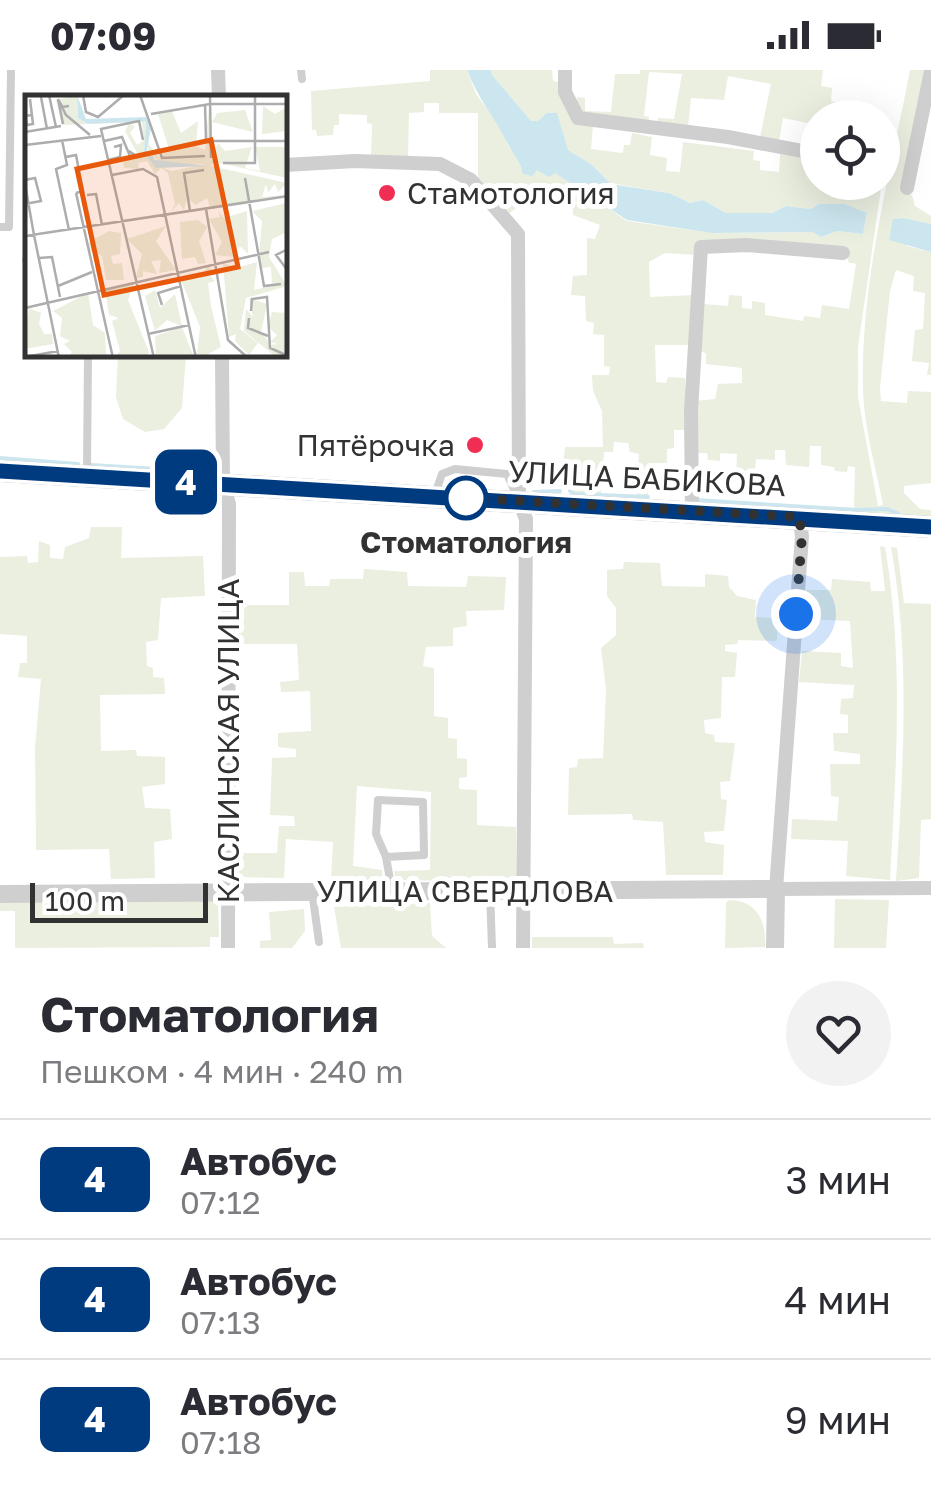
<!DOCTYPE html>
<html lang="ru">
<head>
<meta charset="utf-8">
<style>
  body { margin:0; font-family:"Golos Text",sans-serif; background:#f2f2f3; color:#2b2b33; height:100vh; display:flex; flex-direction:column; font-size:38px; white-space:nowrap }
  * { box-sizing:border-box; margin:0 }
  p { font-size:32px; color:#7c7c81 }
  .icon { flex:none; width:55px; height:55px; fill:none; stroke:currentColor; stroke-width:2; stroke-linecap:round; stroke-linejoin:round }
  .map { position:relative; height:878px; overflow:hidden }
  .panel { display:flex; flex-direction:column; background:#fff; flex:1 }
  .panel>* { flex:none }
  .badge { padding:0 20px; border-radius:15px; font-size:35px; line-height:65px }
  .buttons { position:absolute; left:800px; top:30px; display:grid; gap:20px }
  .buttons a { display:grid; place-items:center; width:100px; height:100px; border-radius:50%; background:#fff; box-shadow:0 10px 40px #0002; font-size:50px }
  .scale { position:absolute; left:30px; bottom:25px; width:178px; box-sizing:border-box; padding-left:10px; border:5px solid #323232; border-top:0; font-size:28px; line-height:35px; white-space:nowrap; color:#323232; -webkit-text-stroke:8px #fff; paint-order:stroke }
  .you { position:absolute; width:50px; height:50px; margin:-25px; border:8px solid #fff; border-radius:50%; background:#1a73e8; box-shadow:0 0 0 15px #1a73e833 }
  .map>.badge { position:absolute; translate:-50% -50%; box-shadow:0 0 0 5px #fff }
  .round { display:grid; place-items:center; flex:none; width:105px; height:105px; border-radius:52px; background:#f2f2f3 }
  .head { display:flex; align-items:center; justify-content:space-between; height:170px; padding:0 40px }
  h1 { font-size:48px; font-weight:700; line-height:75px }
  ul { padding:0; list-style:none }
  li { display:flex; align-items:center; gap:30px; height:120px; padding:0 40px; border-top:2px solid #e1e1e2 }
  li div { flex:1 }
  li b { display:block; font-size:38px }
  li em { font-style:normal }
  li .badge { min-width:110px; font-weight:700; text-align:center }
  .status { display:flex; justify-content:space-between; align-items:center; height:70px; padding:0 50px; background:#fff; direction:ltr }
  .status svg { height:28px; fill:currentColor }
  .map>svg:first-child { display:block }
  .green { fill:#eaefe0 }
  .water { fill:#cce6ef }
  .lines { fill:none; stroke-linecap:round; stroke-linejoin:round }
  .stream { stroke:#cce6ef; stroke-width:4 }
  .service { stroke:#cfcfcf; stroke-width:8 }
  .minor { stroke:#cfcfcf; stroke-width:14 }
  .tertiary { stroke:#cfcfcf; stroke-width:18 }
  .primary { stroke:#aaa; stroke-width:22 }
  .line-casing { stroke:#fff; stroke-width:22 }
  .line { stroke:#003b80; stroke-width:15 }
  .walk { stroke:#323232; stroke-width:10; stroke-dasharray:0 18 }
  .poi-dot { fill:#f02d52; stroke:#fff; stroke-width:4 }
  .stop-dot { fill:#fff; stroke:#003b80; stroke-width:5 }
  .labels { text-anchor:middle; dominant-baseline:central; stroke-width:10; stroke-linejoin:round; paint-order:stroke }
  .poi-label { font-size:30px; fill:#323232; stroke:#fff; text-anchor:start }
  .street-label { font-size:30px; fill:#323232; stroke:#fff }
  .stop-label { font-size:30px; font-weight:bold; fill:#323232; stroke:#fff }
  .inset-road { fill:none; stroke:#adadad; stroke-width:2.5 }
  .view { fill:#e8590c; fill-opacity:0.15; stroke:#e8590c; stroke-width:5 }
  .inset-edge { fill:none; stroke:#323232; stroke-width:5 }
</style>
</head>
<body>
<div class="status"><b>07:09</b><svg viewBox="0 0 49 12"><path d="M0 12V9h3v3zM5 12V6h3v6zM10 12V3h3v9zM15 12V0h3v12zM26 1h20v11H26zM47 4h2v5h-2z"/></svg></div>
<div class="map">
<svg width="931" height="878" viewBox="0 0 931 878">
  <rect width="100%" height="100%" fill="#fff"/>
  <g class="green">
    <path d="M 430,0 L 467,0 L 476,24 L 500,56 L 509,77 L 522,94 L 555,102 L 627,151 L 713,163 L 812,162 L 823,167 L 837,161 L 863,164 L 867,144 L 844,134 L 819,134 L 811,139 L 786,136 L 772,143 L 726,143 L 703,130 L 690,133 L 669,123 L 610,113 L 591,94 L 568,80 L 559,53 L 531,51 L 492,5 L 491,0 L 552,0 L 553,11 L 561,13 L 593,56 L 591,79 L 623,83 L 624,75 L 630,75 L 632,63 L 652,67 L 650,85 L 667,88 L 666,101 L 680,102 L 683,72 L 754,81 L 753,90 L 760,91 L 760,100 L 779,102 L 780,84 L 817,91 L 818,112 L 882,112 L 858,277 L 858,327 L 878,436 L 883,435 C 876,398 864,358 863,321 C 860,213 890,105 910,0 L 927,0 L 902,120 L 912,125 L 915,136 L 931,146 L 931,154 L 903,148 L 893,149 L 907,176 L 931,182 L 931,305 L 927,305 L 929,293 L 912,291 L 915,260 L 923,259 L 925,223 L 913,221 L 914,206 L 896,200 L 890,221 L 880,318 L 881,331 L 907,333 L 908,321 L 931,322 L 931,413 L 904,416 L 904,423 L 920,439 L 931,440 L 931,448 L 828,441 L 828,437 L 854,438 L 855,397 L 848,396 L 847,402 L 835,401 L 834,397 L 821,395 L 821,376 L 810,376 L 809,397 L 786,395 L 785,380 L 775,380 L 775,390 L 756,389 L 754,409 L 736,407 L 737,384 L 720,383 L 720,391 L 708,390 L 707,383 L 697,383 L 695,331 L 715,329 L 718,314 L 742,313 L 742,298 L 706,294 L 706,283 L 698,281 L 703,234 L 728,236 L 729,225 L 742,226 L 742,238 L 752,239 L 752,231 L 765,233 L 765,245 L 803,251 L 804,246 L 820,248 L 822,235 L 849,239 L 856,194 L 848,192 L 849,180 L 749,170 L 696,185 L 665,183 L 649,192 L 650,227 L 694,225 L 690,275 L 655,275 L 656,312 L 666,313 L 668,307 L 685,308 L 686,360 L 674,360 L 674,378 L 667,379 L 667,393 L 649,393 L 648,426 L 637,426 L 639,384 L 630,382 L 628,373 L 614,372 L 613,382 L 604,382 L 601,424 L 574,423 L 570,417 L 561,417 L 565,377 L 603,377 L 602,341 L 593,321 L 592,305 L 609,305 L 610,297 L 604,296 L 604,265 L 593,264 L 594,253 L 586,251 L 585,226 L 571,225 L 573,206 L 587,205 L 587,168 L 595,169 L 600,155 L 573,145 L 573,129 L 562,115 L 540,114 L 533,126 L 508,144 L 478,111 L 478,43 L 439,43 L 439,33 L 424,33 L 424,42 L 409,43 L 408,89 L 371,87 L 372,54 L 367,53 L 367,45 L 339,44 L 339,55 L 334,55 L 333,65 L 317,66 L 316,60 L 312,60 L 311,21 L 430,11 Z"/>
    <path d="M 640,0 L 823,0 L 821,16 L 832,18 L 831,31 L 844,34 L 843,46 L 850,47 L 818,48 L 817,80 L 809,78 L 813,54 L 783,48 L 779,71 L 760,67 L 771,14 L 728,6 L 724,30 L 691,28 L 688,57 L 657,55 L 658,48 L 674,49 L 682,4 L 649,2 L 644,46 L 649,47 L 648,53 L 576,41 L 577,27 L 585,28 L 585,41 L 611,42 L 615,4 L 640,4 Z"/>
    <path d="M 118,285 L 186,285 L 182,338 L 164,359 L 145,362 L 123,349 L 116,327 Z"/>
    <path d="M 91,457 L 122,457 L 121,488 L 203,486 L 205,526 L 161,528 L 158,570 L 146,572 L 147,596 L 153,598 L 153,607 L 164,608 L 165,624 L 100,625 L 101,681 L 136,680 L 137,686 L 165,687 L 165,714 L 142,717 L 145,738 L 170,739 L 172,769 L 154,772 L 155,808 L 111,809 L 109,779 L 36,780 L 35,678 L 41,609 L 18,607 L 20,593 L 27,593 L 27,566 L 0,564 L 0,487 L 27,486 L 28,493 L 38,492 L 39,471 L 50,475 L 50,488 L 63,489 L 65,477 L 89,468 Z"/>
    <path d="M 880,476 L 885,477 C 904,588 896,698 890,810 L 846,806 L 848,771 L 791,769 L 792,749 L 837,751 L 839,727 L 831,726 L 830,694 L 860,694 L 860,684 L 834,681 L 833,663 L 848,663 L 848,645 L 840,644 L 841,629 L 853,628 L 854,615 L 799,612 L 802,581 L 841,583 L 841,596 L 853,598 L 850,551 L 804,549 L 805,520 L 831,520 L 832,509 L 870,512 L 871,521 L 885,521 Z"/>
    <path d="M 891,477 L 897,478 L 904,533 L 931,534 L 931,749 L 921,750 L 919,808 L 896,811 C 903,697 911,590 891,477 Z"/>
    <path d="M 624,492 L 660,493 L 662,516 L 705,517 L 705,504 L 728,506 L 729,517 L 737,526 L 756,530 L 755,547 L 772,548 L 773,539 L 778,538 L 777,571 L 738,570 L 737,574 L 725,575 L 725,581 L 737,583 L 735,607 L 722,607 L 721,648 L 704,650 L 705,663 L 714,665 L 715,672 L 735,673 L 730,711 L 720,712 L 721,729 L 727,730 L 724,761 L 704,762 L 705,772 L 724,775 L 723,805 L 666,805 L 663,752 L 633,750 L 632,744 L 568,745 L 569,698 L 577,697 L 578,689 L 603,688 L 606,620 L 601,578 L 616,565 L 616,538 L 607,526 L 607,500 L 623,499 Z"/>
    <path d="M 364,499 L 407,502 L 408,516 L 466,517 L 468,506 L 506,507 L 504,540 L 466,541 L 467,556 L 453,558 L 453,576 L 426,577 L 423,596 L 434,598 L 434,646 L 448,648 L 448,668 L 457,669 L 457,688 L 467,689 L 467,707 L 459,708 L 459,719 L 477,720 L 477,755 L 516,757 L 517,812 L 396,810 L 394,801 L 430,800 L 431,722 L 357,716 L 353,796 L 382,800 L 383,810 L 331,810 L 333,772 L 286,769 L 284,808 L 234,807 L 233,783 L 277,783 L 279,756 L 295,756 L 294,746 L 270,745 L 272,688 L 296,687 L 296,679 L 278,677 L 278,663 L 311,661 L 310,621 L 281,622 L 280,612 L 299,610 L 297,574 L 232,574 L 232,535 L 289,535 L 289,502 L 304,502 L 305,516 L 329,516 L 330,509 L 363,509 Z"/>
    <path d="M 218,828 L 219,867 L 210,867 L 210,877 L 15,878 L 15,841 L 0,841 L 0,833 Z"/>
    <path d="M 835,829 L 889,830 L 886,878 L 834,878 Z"/>
    <path d="M 729,830 C 756,830 767,851 765,877 L 725,878 L 726,833 Z"/>
    <path d="M 430,833 L 432,866 L 446,878 L 341,878 L 334,837 Z"/>
    <path d="M 304,839 L 305,861 L 292,878 L 260,878 L 260,871 L 271,870 L 269,842 Z"/>
    <path d="M 532,867 L 613,867 L 614,874 L 643,873 L 644,878 L 532,878 Z"/>
  </g>
  <g class="water">
    <path d="M 467,0 L 491,0 L 492,5 L 531,51 L 538,51 L 547,43 L 557,43 L 568,80 L 591,94 L 611,114 L 669,123 L 690,133 L 703,130 L 726,143 L 772,143 L 786,136 L 811,139 L 819,134 L 844,134 L 867,143 L 863,164 L 837,161 L 822,167 L 812,162 L 712,163 L 627,150 L 555,103 L 549,107 L 537,100 L 532,106 L 523,104 C 521,91 513,85 508,74 C 495,48 477,27 467,0 Z"/>
    <path d="M 903,148 L 931,154 L 931,182 L 889,170 L 893,149 Z"/>
  </g>
  <g class="lines">
    <g class="stream">
      <path d="M 0,388 L 78,394"/>
      <path d="M 91,395 L 191,401"/>
      <path d="M 570,421 L 574,424 L 648,427"/>
      <path d="M 534,422 L 560,421"/>
      <path d="M 695,430 L 857,440 L 887,439 L 899,444"/>
    </g>
    <g class="service">
      <path d="M 301,0 L 302,9"/>
      <path d="M 0,157 L 9,157 L 11,0"/>
      <path d="M 26,190 L 28,190"/>
      <path d="M 87,401 L 88,285"/>
      <path d="M 435,424 L 442,404 L 455,399 L 507,404 L 515,422"/>
      <path d="M 386,787 L 376,764 L 378,730 L 423,732 L 424,785 L 386,787 L 392,821"/>
      <path d="M 312,821 L 319,872"/>
      <path d="M 490,821 L 492,878"/>
    </g>
    <g class="minor">
      <path d="M 218,0 L 219,28"/>
      <path d="M 565,0 L 565,22 L 578,48 L 728,67 L 818,84"/>
      <path d="M 285,95 L 355,91 L 440,94 L 471,110 L 518,164 L 519,431 L 526,449 L 523,878"/>
      <path d="M 907,118 L 931,1"/>
      <path d="M 222,285 L 223,414 L 229,434 L 228,878"/>
      <path d="M 692,441 L 691,341 L 701,177 L 747,175 L 843,183"/>
      <path d="M 799,447 L 802,466 L 776,819 L 931,818"/>
    </g>
    <path class="tertiary" d="M 0,824 L 776,819 L 775,878"/>
    <path class="primary" d="M 0,401 L 931,457"/>
  </g>
  <g class="lines">
    <defs>
      <path id="line" d="M 0,401 L 931,457"/>
    </defs>
    <use href="#line" class="line-casing"/>
    <use href="#line" class="line"/>
    <path class="walk" d="M 466,428 L 799,447 L 802,466 L 796,544"/>
  </g>
  <g class="poi-dot">
    <circle cx="387" cy="123" r="10"/>
    <circle cx="475" cy="375" r="10"/>
  </g>
  <circle class="stop-dot" cx="466" cy="428" r="20"/>
  <g class="labels">
    <g class="poi-label">
      <text x="407" y="123">Стамотология</text>
      <text x="455" y="375" text-anchor="end">Пятёрочка</text>
    </g>
    <g class="street-label">
      <text transform="translate(647 408) rotate(3)">УЛИЦА БАБИКОВА</text>
      <text transform="translate(228 671) rotate(-90)">КАСЛИНСКАЯ УЛИЦА</text>
      <text x="465" y="821">УЛИЦА СВЕРДЛОВА</text>
    </g>
    <g class="stop-label">
      <text x="466" y="472">Стоматология</text>
    </g>
  </g>
  <g transform="translate(25 25)">
    <rect width="262" height="262" fill="#fff"/>
    <path d="M 52,0 L 53,23 L 63,29 L 111,24 L 121,26 L 119,58 L 131,73 L 135,72 L 147,76 L 181,69 L 144,71 L 123,60 L 123,49 L 135,62 L 144,54 L 133,19 L 147,16 L 156,38 L 173,26 L 171,51 L 180,55 L 184,11 L 186,64 L 193,66 L 187,60 L 193,48 L 200,56 L 227,52 L 220,73 L 235,76 L 230,52 L 262,52 L 262,83 L 190,67 L 186,71 L 262,88 L 253,97 L 250,89 L 243,98 L 241,89 L 237,102 L 262,100 L 185,112 L 182,103 L 171,110 L 162,103 L 159,115 L 154,108 L 146,117 L 150,109 L 143,78 L 136,73 L 130,79 L 122,66 L 113,68 L 114,74 L 99,73 L 98,67 L 114,62 L 100,36 L 104,29 L 110,31 L 105,38 L 112,50 L 119,45 L 117,27 L 37,30 L 31,5 ZM 238,11 L 250,19 L 262,12 L 262,36 L 237,39 ZM 220,15 L 228,37 L 187,27 L 192,18 ZM 262,108 L 262,137 L 247,144 L 244,162 L 262,191 L 221,203 L 215,234 L 233,248 L 224,260 L 210,246 L 211,239 L 204,242 L 198,168 L 212,173 L 232,167 L 229,195 L 247,191 L 246,172 L 237,173 L 234,161 L 237,126 L 227,116 ZM 193,116 L 199,123 L 222,116 L 223,159 L 216,152 L 208,154 L 209,162 L 190,160 L 197,147 L 184,124 L 195,122 ZM 173,125 L 182,132 L 174,146 L 181,168 L 173,169 L 170,162 L 157,164 L 155,127 ZM 141,131 L 131,146 L 151,175 L 134,178 L 136,165 L 126,166 L 132,179 L 118,176 L 118,182 L 111,183 L 117,159 L 102,144 ZM 84,136 L 96,138 L 95,159 L 86,161 L 88,169 L 97,168 L 99,185 L 81,185 L 77,161 L 65,156 L 62,148 ZM 183,171 L 189,177 L 183,179 L 190,186 L 183,188 L 186,211 L 196,252 L 180,261 L 172,259 L 175,232 L 155,182 L 174,184 ZM 109,187 L 103,205 L 124,257 L 122,262 L 90,262 L 95,256 L 87,226 L 94,223 L 84,220 L 80,195 ZM 130,195 L 135,213 L 150,199 L 157,231 L 142,225 L 130,236 L 120,201 ZM 63,198 L 68,230 L 80,238 L 81,262 L 43,262 L 47,257 L 39,249 L 45,246 L 35,241 L 37,223 L 28,216 ZM 224,203 L 242,209 L 236,237 L 246,250 L 253,249 L 245,247 L 252,240 L 243,232 L 247,217 L 262,218 L 262,262 L 251,262 L 219,236 L 221,214 L 228,222 ZM 4,213 L 16,218 L 14,229 L 19,239 L 27,239 L 28,249 L 0,254 ZM 157,232 L 169,262 L 131,262 L 130,241 Z" fill="#eaefe0"/>
    <path d="M 52,0 L 61,24 L 121,22 L 126,33 L 122,55 L 130,65 L 182,71 L 131,73 L 119,58 L 121,26 L 63,29 L 53,23 Z" fill="#cce6ef"/>
    <path class="inset-road" d="M 24,0 L 31,32M 58,0 L 61,17 L 73,22 L 99,0M 115,0 L 137,63 L 180,61M 185,0 L 186,63M 16,2 L 22,34M 5,4 L 8,29 L 2,30 L 0,21 L 7,20M 180,9 L 181,45M 44,11 L 37,12 L 41,20 L 65,40M 38,13 L 33,4 L 38,29M 126,19 L 185,9 L 263,9M 0,37 L 36,31M 37,45 L 42,70 L 31,74 L 44,135M 118,45 L 114,26 L 76,34 L 129,263M 79,46 L 97,42 L 105,61 L 110,60 L 104,56M 186,46 L 263,46M 0,50 L 76,41M 41,62 L 51,60 L 58,96 L 51,98M 83,65 L 95,62 L 96,50 L 89,52M 198,68 L 230,68 L 230,0M 87,80 L 118,74 L 132,82 L 171,263M 220,83 L 239,191 L 256,189M 0,85 L 10,83 L 16,106 L 0,109M 0,89 L 9,140M 51,98 L 88,263M 62,100 L 71,99 L 77,130M 181,114 L 203,245 L 223,263M 165,116 L 159,78 L 179,75M 9,140 L 34,263M 0,141 L 263,101M 263,154 L 251,160 L 263,176M 14,163 L 27,162 L 35,202M 33,191 L 67,177M 137,210 L 133,198 L 156,191M 0,213 L 244,157M 226,216 L 227,204 L 242,202 L 245,253 L 263,261M 224,223 L 223,233 L 243,241M 123,239 L 164,230M 0,262 L 33,256"/>
    <path class="view" d="M 186,45 L 213,172 L 79,200 L 52,74 Z"/>
    <rect width="262" height="262" class="inset-edge"/>
  </g>
</svg>
<div class="buttons">
<a><svg class="icon" aria-label="locate" viewBox="0 0 24 24"><circle cx="12" cy="12" r="6"/><path d="M12 2v4M12 18v4M2 12h4M18 12h4"/></svg></a>
</div>
<div class="scale">100 m</div>
<div class="you" style="left:796px;top:544px"></div>
<b class="badge" style="left:186px;top:412px;background:#003b80;color:#fff">4</b>
</div>
<section class="panel">
<div class="head"><div><h1>Стоматология</h1><p>Пешком · 4 мин · 240 m</p></div><a class="round"><svg class="icon" aria-label="heart" viewBox="0 0 24 24"><path d="M12 20l-8-8c-3-5 5-10 8-4 3-6 11-1 8 4z"/></svg></a></div>
<ul>
<li><span class="badge" style="background:#003b80;color:#fff">4</span><div><b>Автобус</b><p>07:12</p></div><em>3 мин</em></li>
<li><span class="badge" style="background:#003b80;color:#fff">4</span><div><b>Автобус</b><p>07:13</p></div><em>4 мин</em></li>
<li><span class="badge" style="background:#003b80;color:#fff">4</span><div><b>Автобус</b><p>07:18</p></div><em>9 мин</em></li>
</ul>
</section>
</body>
</html>
